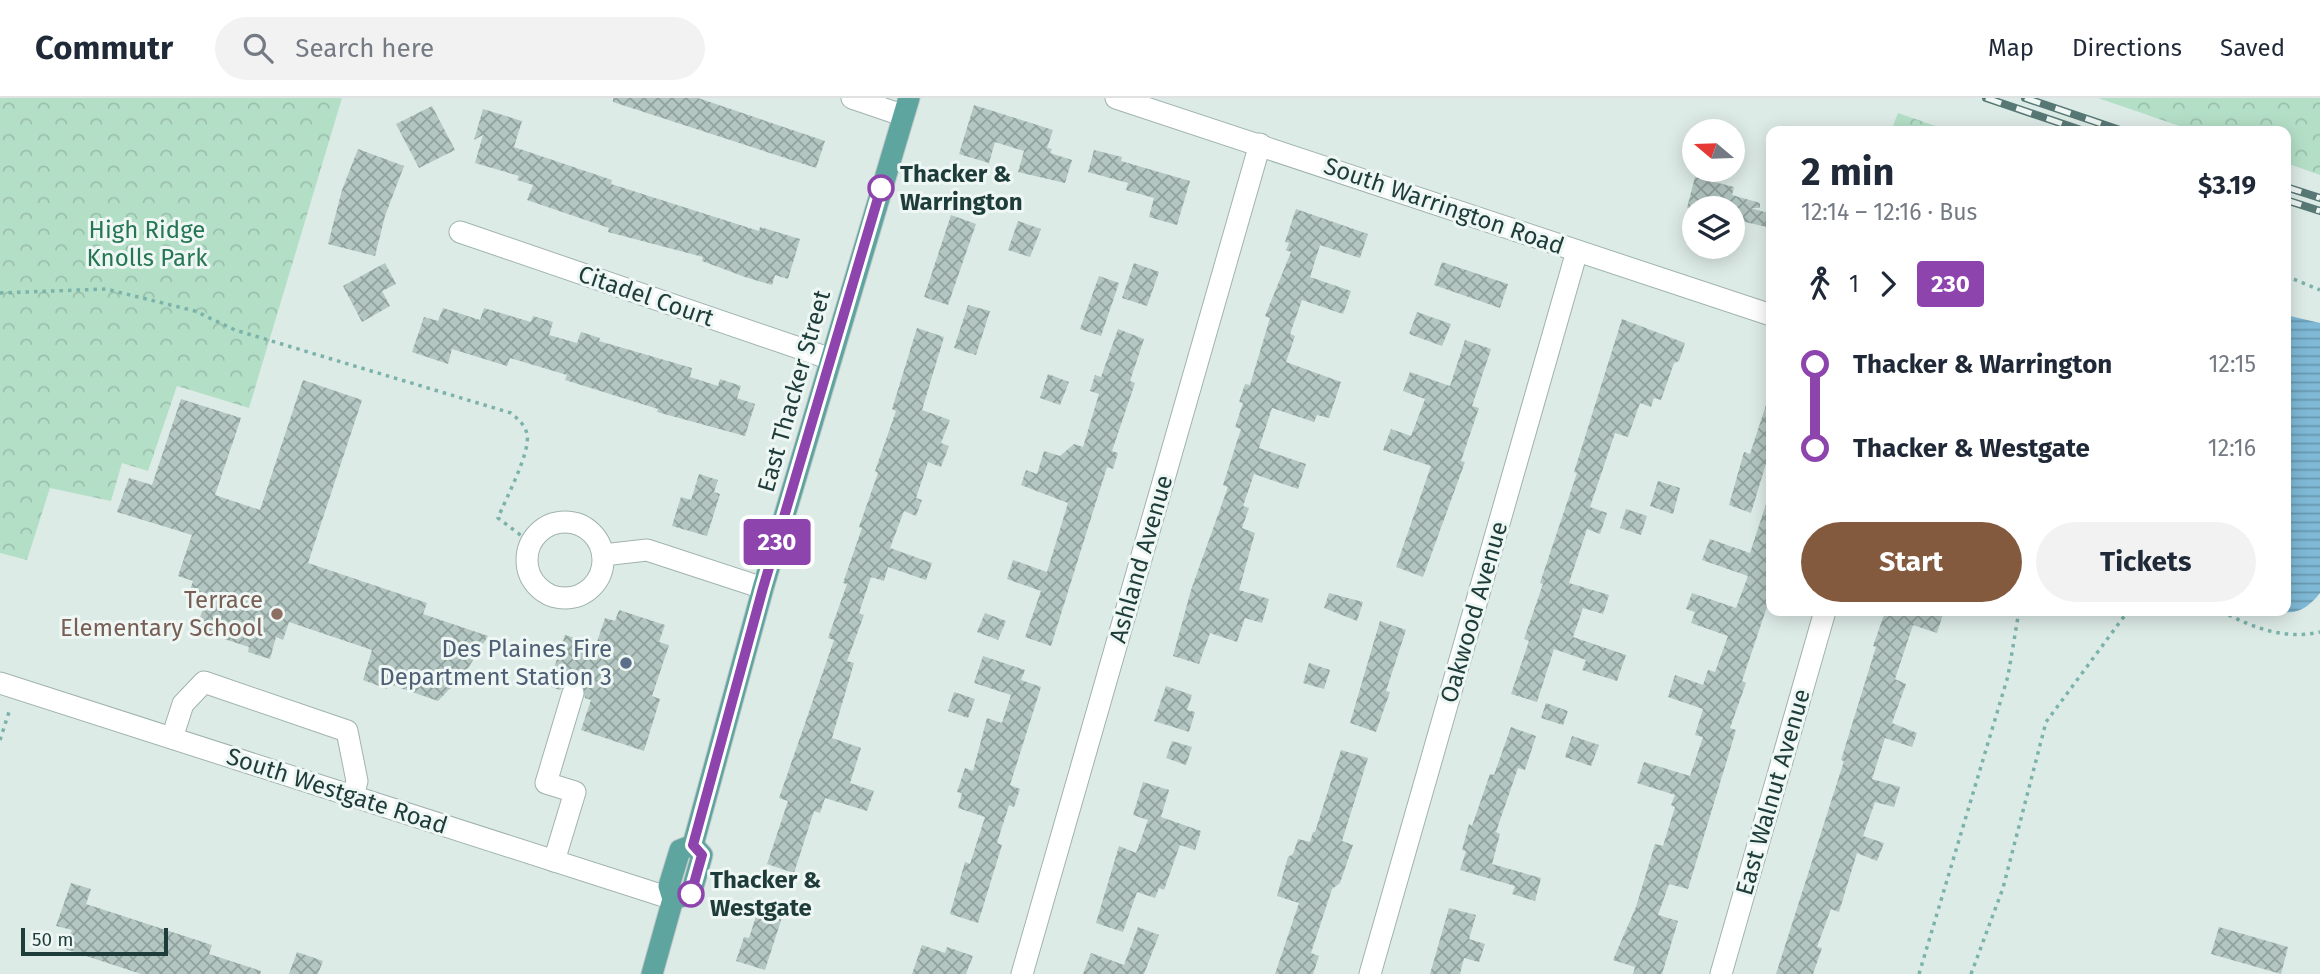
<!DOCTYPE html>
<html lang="en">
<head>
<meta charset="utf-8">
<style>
  body { margin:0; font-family:"Fira Sans",sans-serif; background:#f2f2f3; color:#1f2937; height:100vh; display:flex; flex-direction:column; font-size:26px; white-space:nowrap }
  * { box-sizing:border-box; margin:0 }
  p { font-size:23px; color:#747a83 }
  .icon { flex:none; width:38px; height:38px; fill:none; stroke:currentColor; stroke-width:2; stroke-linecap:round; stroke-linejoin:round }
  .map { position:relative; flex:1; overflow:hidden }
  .panel { position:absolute; left:1766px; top:28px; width:525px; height:490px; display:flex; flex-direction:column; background:#fff; border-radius:14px; box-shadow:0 4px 18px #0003 }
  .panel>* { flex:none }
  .badge { padding:0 14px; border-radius:5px; font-size:24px; line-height:46px }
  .needle { width:46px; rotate:289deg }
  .fabs { position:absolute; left:1682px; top:21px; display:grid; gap:14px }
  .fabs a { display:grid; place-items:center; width:63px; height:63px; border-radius:50%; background:#fff; box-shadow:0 4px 18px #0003; font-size:35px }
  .scale { position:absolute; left:21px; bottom:18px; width:147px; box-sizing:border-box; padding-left:7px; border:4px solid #1e3c39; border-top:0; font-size:19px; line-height:24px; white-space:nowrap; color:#1e3c39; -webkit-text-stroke:5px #eef7f4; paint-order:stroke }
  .map>.badge { position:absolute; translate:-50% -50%; box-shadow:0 0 0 4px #fff }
  .legs { display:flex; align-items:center; gap:10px; height:77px; padding:0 35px; font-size:23px }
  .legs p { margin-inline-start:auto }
  .summary { display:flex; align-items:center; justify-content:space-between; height:119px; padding:0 35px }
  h1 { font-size:38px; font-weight:700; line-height:52px }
  .action { display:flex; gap:14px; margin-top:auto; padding:14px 35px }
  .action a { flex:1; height:80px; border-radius:42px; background:#845a3f; color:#fff; font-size:28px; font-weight:700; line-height:80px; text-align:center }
  .action a+a { background:#f2f2f3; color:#1f2937 }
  ul { padding:0 35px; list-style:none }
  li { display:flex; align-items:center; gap:24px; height:84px; font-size:26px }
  li i { display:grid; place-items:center; width:10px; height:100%; margin:0 9px; background:currentColor }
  li i::after { content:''; width:18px; height:18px; margin:-9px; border:5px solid; border-radius:50%; background:#fff }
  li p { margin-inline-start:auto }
  li:first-child i { background:linear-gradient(#0000 50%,currentColor 0) }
  li:last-child i { background:linear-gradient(currentColor 50%,#0000 0) }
  header { display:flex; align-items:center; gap:42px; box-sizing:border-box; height:98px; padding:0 35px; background:#fff; border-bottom:2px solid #e0e1e3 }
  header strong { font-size:33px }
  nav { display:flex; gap:38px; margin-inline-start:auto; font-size:24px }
  .search { width:490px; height:63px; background:#f2f2f3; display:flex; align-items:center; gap:18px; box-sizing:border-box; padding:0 24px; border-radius:38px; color:#747a83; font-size:26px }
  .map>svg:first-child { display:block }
  .park { fill:url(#park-crowns) }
  .water { fill:url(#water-rules) }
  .building { fill:url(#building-cross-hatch) }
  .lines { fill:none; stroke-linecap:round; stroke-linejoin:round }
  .minor-casing { stroke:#a0b3af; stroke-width:23 }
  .major-casing { stroke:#c0c8c8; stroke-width:23 }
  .path { stroke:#7bb2aa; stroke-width:3.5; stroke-dasharray:3.5 5; stroke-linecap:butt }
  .minor { stroke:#fff; stroke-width:21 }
  .major { stroke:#5ea59f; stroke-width:21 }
  .rail-casing { stroke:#587875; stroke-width:8 }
  .rail { stroke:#eef7f4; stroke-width:5; stroke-dasharray:16; stroke-linecap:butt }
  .line-1-casing { stroke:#fff; stroke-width:16 }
  .line-1 { stroke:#8e44ad; stroke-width:10 }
  .stop-1-dot { fill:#fff; stroke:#8e44ad; stroke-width:3.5 }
  .education-dot { fill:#8d6e63; stroke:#eef7f4; stroke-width:2.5 }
  .service-dot { fill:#5c6f8a; stroke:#eef7f4; stroke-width:2.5 }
  .labels { text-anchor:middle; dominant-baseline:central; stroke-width:6; stroke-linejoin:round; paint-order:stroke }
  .stop-label { font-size:24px; font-weight:bold; fill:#1e3c39; stroke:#eef7f4; text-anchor:start }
  .street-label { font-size:24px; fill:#1e3c39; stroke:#eef7f4 }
  .park-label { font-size:24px; fill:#257653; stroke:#eef7f4 }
  .education-label { font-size:24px; fill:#785e54; stroke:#eef7f4; text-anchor:end }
  .service-label { font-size:24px; fill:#4e5e75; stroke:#eef7f4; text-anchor:end }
</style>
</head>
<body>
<header>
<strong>Commutr</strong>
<div class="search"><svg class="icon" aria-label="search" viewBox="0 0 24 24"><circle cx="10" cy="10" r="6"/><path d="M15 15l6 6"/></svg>Search here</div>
<nav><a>Map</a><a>Directions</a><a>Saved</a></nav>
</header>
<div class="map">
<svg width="2320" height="876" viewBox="0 0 2320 876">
  <defs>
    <pattern id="park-crowns" width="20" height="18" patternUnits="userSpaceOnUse" patternTransform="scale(1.75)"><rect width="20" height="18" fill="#b4dfc7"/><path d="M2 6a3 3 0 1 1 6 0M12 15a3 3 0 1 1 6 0" fill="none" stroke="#9ac0ac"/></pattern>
    <pattern id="water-rules" width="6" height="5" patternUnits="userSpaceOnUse" patternTransform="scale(1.75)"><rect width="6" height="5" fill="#7fb9d6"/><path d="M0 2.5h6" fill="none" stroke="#6798af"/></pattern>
    <pattern id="building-cross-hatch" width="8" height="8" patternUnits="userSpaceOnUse" patternTransform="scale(1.75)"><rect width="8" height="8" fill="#b3c6c1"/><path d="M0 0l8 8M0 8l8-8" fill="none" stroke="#91a29e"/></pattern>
  </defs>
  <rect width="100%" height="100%" fill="#ddebe7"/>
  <g class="park">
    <path d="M 0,0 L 342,0 L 249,310 L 177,288 L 148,373 L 122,365 L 111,403 L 50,390 L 27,462 L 0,455 Z"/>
    <path d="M 2098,0 L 2320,0 L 2320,77 L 2286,65 L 2286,33 L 2194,33 Z"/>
    <path d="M 1898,15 L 1950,33 L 1891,33 Z"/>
  </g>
  <path class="water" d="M 2286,217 L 2320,225 L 2320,495 C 2310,508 2297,518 2280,513 L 2286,513 Z"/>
  <g class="building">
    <path d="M 613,0 L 698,0 L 825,43 L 816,70 L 613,4 Z"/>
    <path d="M 974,7 L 1053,32 L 1047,50 L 1052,51 L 1050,55 L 1072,62 L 1065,85 L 1018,74 L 1024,53 L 995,44 L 989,65 L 959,56 Z"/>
    <path d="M 432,8 L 455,52 L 419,70 L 396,26 Z"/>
    <path d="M 483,11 L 522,23 L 514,49 L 612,82 L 611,86 L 759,133 L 760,129 L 800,141 L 788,181 L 775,177 L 772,187 L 745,179 L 702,163 L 703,159 L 608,134 L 609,130 L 527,102 L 533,87 L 517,82 L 519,78 L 475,65 L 483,37 L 474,42 Z"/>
    <path d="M 358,51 L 404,68 L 385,118 L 375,158 L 328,146 L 342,92 Z"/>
    <path d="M 1094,52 L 1122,59 L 1121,63 L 1190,83 L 1177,127 L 1149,119 L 1154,100 L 1126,92 L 1128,85 L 1088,74 Z"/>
    <path d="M 1695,79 L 1734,89 L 1732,97 L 1760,105 L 1760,110 L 1751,110 L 1771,116 L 1771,130 L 1732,121 L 1732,110 L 1687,110 Z"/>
    <path d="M 1296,111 L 1368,136 L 1360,160 L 1320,147 L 1310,179 L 1351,193 L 1343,216 L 1302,202 L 1290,236 L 1295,238 L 1286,264 L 1341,284 L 1329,320 L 1317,317 L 1314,324 L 1272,310 L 1259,350 L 1306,366 L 1298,391 L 1254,376 L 1243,408 L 1249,410 L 1242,430 L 1255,435 L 1239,492 L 1269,501 L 1262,525 L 1245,520 L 1237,544 L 1210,535 L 1199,566 L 1173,558 L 1191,492 L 1228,389 L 1223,387 L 1241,331 L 1235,329 L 1243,305 L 1239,304 L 1245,286 L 1250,287 L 1270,220 L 1265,218 L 1291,154 L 1286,152 L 1289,145 L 1285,144 Z"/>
    <path d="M 951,117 L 976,126 L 948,207 L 924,199 Z"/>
    <path d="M 1018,123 L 1041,131 L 1030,159 L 1008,152 Z"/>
    <path d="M 1442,164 L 1508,186 L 1500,210 L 1434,187 Z"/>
    <path d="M 385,165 L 396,186 L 382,193 L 390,208 L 362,224 L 343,188 Z"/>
    <path d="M 1134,165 L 1159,174 L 1147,208 L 1122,200 Z"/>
    <path d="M 1099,178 L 1119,185 L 1101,238 L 1080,231 Z"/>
    <path d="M 968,207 L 990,213 L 976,257 L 954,250 Z"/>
    <path d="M 443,210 L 480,222 L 484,210 L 531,224 L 533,218 L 553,224 L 549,237 L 577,245 L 581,234 L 600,240 L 599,243 L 692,270 L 690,279 L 718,288 L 720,281 L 741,288 L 737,300 L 755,306 L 745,338 L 657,314 L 658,311 L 565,282 L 567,277 L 510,260 L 507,268 L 452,251 L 448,266 L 412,254 L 424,219 L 438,223 Z"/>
    <path d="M 1417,214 L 1451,226 L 1442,248 L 1409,236 Z"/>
    <path d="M 1622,221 L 1685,245 L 1679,263 L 1674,265 L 1661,302 L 1654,300 L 1651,309 L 1640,305 L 1628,339 L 1615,335 L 1590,409 L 1607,415 L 1600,436 L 1587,431 L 1569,485 L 1609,497 L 1603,516 L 1583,510 L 1573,539 L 1626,557 L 1617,583 L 1582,572 L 1586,562 L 1554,551 L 1537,604 L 1511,596 L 1529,543 L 1524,541 L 1543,486 L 1540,485 L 1577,375 L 1574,374 Z"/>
    <path d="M 917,230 L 944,239 L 922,312 L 950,322 L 941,345 L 949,348 L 941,369 L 928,364 L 916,400 L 922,402 L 916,418 L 904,413 L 890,450 L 932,465 L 926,482 L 888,469 L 884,483 L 871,479 L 859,515 L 864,517 L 847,563 L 854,565 L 832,640 L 861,650 L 850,685 L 874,693 L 867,713 L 825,700 L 820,715 L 814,713 L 794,775 L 767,766 L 788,703 L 779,700 L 834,542 L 828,540 L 847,486 L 843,485 L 862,430 L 859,429 L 878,375 L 875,373 L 896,313 L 892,311 Z"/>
    <path d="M 1118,231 L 1144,241 L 1130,283 L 1135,285 L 1112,353 L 1118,355 L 1113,371 L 1107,369 L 1051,548 L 1025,539 L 1041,493 L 1007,481 L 1013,462 L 1047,474 L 1068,405 L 1021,387 L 1026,372 L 1037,376 L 1044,353 L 1060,358 L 1074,346 L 1083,349 L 1099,296 L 1090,293 L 1095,277 L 1101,279 Z"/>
    <path d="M 1465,242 L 1491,251 L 1472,308 L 1479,310 L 1461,363 L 1465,364 L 1423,479 L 1396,469 L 1431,368 L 1383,352 L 1391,331 L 1411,338 L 1425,301 L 1403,293 L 1410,274 L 1450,288 Z"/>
    <path d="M 1048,276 L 1069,284 L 1060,307 L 1040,300 Z"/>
    <path d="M 303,282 L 362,302 L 308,465 L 427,505 L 423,516 L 488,538 L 465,575 L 438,603 L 389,586 L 387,591 L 363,582 L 372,552 L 289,524 L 283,542 L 276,539 L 270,561 L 248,554 L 249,549 L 196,532 L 205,504 L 188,499 L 193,483 L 178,478 L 192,437 L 117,414 L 129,380 L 152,387 L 181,301 L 241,320 L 215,397 L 260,412 Z"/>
    <path d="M 1768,301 L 1771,301 L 1771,349 L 1751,415 L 1729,407 L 1744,354 L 1750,356 Z"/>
    <path d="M 699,376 L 718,382 L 714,394 L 720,396 L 707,438 L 672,428 L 681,399 L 691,402 Z"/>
    <path d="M 1658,383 L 1680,390 L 1673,416 L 1650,408 Z"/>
    <path d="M 1768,400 L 1771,401 L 1771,497 L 1742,583 L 1746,585 L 1730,630 L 1736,632 L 1688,791 L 1669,786 L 1658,817 L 1678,823 L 1662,876 L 1633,876 L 1635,869 L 1613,862 L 1636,809 L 1655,746 L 1663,748 L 1675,709 L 1671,707 L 1675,697 L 1637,685 L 1644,664 L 1690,678 L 1703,639 L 1695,637 L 1703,611 L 1668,599 L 1675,577 L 1703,587 L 1708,572 L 1715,574 L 1728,538 L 1691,525 L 1695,514 L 1686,511 L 1692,495 L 1736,510 L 1748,478 L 1702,462 L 1710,441 L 1750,455 Z"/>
    <path d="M 1626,411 L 1647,418 L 1641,437 L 1620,430 Z"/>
    <path d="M 1329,495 L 1363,504 L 1357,523 L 1324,510 Z"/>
    <path d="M 619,512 L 665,527 L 659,544 L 669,547 L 652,598 L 660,601 L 644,653 L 581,632 L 591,602 L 585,600 L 582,586 L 569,582 L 560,592 L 548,588 L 565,537 L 596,547 L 605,520 L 615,523 Z"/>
    <path d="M 1880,513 L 1944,513 L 1937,535 L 1913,527 L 1895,581 L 1906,586 L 1892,625 L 1917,635 L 1912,649 L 1885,640 L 1872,681 L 1900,689 L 1894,709 L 1875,704 L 1863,738 L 1884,745 L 1877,763 L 1857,755 L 1839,814 L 1831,811 L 1817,849 L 1822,850 L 1813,876 L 1776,876 L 1844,663 L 1841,662 L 1876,549 L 1873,548 L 1884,517 Z"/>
    <path d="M 985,515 L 1006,523 L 998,542 L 977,534 Z"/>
    <path d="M 1380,523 L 1406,532 L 1386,593 L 1390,594 L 1376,634 L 1350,625 Z"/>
    <path d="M 983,558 L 1025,572 L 1021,582 L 1041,589 L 1010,687 L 1020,691 L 1014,709 L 1009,707 L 997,745 L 1002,747 L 978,825 L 950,816 L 965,764 L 970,766 L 985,719 L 958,710 L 962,695 L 957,694 L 965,670 L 973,673 L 987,620 L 1002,625 L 1011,597 L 974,585 Z"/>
    <path d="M 1309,565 L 1330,572 L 1324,591 L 1303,585 Z"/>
    <path d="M 1166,588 L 1192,597 L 1187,612 L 1195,614 L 1189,634 L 1154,623 Z"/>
    <path d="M 954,594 L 975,601 L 968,620 L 948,613 Z"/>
    <path d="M 1546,605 L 1568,613 L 1563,627 L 1541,620 Z"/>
    <path d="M 1511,629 L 1536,638 L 1525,672 L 1518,670 L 1496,734 L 1500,736 L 1492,766 L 1541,780 L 1535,803 L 1512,796 L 1515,788 L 1460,772 L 1466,753 L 1462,752 L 1469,726 L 1472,728 L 1490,676 L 1494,677 Z"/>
    <path d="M 1572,638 L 1599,647 L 1591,668 L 1565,659 Z"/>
    <path d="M 1172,643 L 1192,649 L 1186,667 L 1166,660 Z"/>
    <path d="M 1341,652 L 1368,660 L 1342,743 L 1353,747 L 1340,785 L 1332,791 L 1311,855 L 1319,858 L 1313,876 L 1275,876 L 1299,805 L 1277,798 L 1288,759 L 1293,756 L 1298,741 L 1310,744 L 1313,734 L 1315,734 Z"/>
    <path d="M 1143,684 L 1169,692 L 1161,719 L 1201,733 L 1195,752 L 1180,747 L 1164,792 L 1159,790 L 1155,800 L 1137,794 L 1123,834 L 1096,825 L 1119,748 L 1136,755 L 1148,722 L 1133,717 Z"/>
    <path d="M 71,785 L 91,791 L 86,806 L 212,847 L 209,856 L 261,873 L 260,876 L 141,876 L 65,851 L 72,832 L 56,828 Z"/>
    <path d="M 760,806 L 784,813 L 765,872 L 736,863 L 744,839 L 749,840 Z"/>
    <path d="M 1449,810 L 1476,817 L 1469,841 L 1485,846 L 1479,864 L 1464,860 L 1460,876 L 1430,876 Z"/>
    <path d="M 1138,829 L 1159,837 L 1144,876 L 1083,876 L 1091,855 L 1124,867 Z"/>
    <path d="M 2219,829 L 2288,849 L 2281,876 L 2211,856 Z"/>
    <path d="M 922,847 L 945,855 L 947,849 L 973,858 L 966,876 L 912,876 Z"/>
    <path d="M 297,854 L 323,863 L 318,876 L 289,876 Z"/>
  </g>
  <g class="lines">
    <defs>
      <g id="minor">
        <path d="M 852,0 L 902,17"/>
        <path d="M 1116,0 L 1771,217"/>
        <path d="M 460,134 L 831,261"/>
        <circle cx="565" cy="462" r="38"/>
        <path d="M 603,457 L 647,452 L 763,490"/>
        <path d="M 0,585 L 673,801"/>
        <path d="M 172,640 L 183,606 L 204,584 L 347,633 L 357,683 L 353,698"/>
        <path d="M 554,763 L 575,694 L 546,685 L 573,595"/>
        <path d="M 1022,876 L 1260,46"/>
        <path d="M 1370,876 L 1577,153"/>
        <path d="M 1721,876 L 1825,513"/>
      </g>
      <g id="major">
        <path d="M 693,747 L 763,490 L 909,0"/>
        <path d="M 673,801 L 691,796 L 702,757 L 693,747"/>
        <path d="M 652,876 L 673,801 L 669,788 L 680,752 L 693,747"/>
      </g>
    </defs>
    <use href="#minor" class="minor-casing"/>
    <use href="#major" class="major-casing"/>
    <g class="path">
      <path d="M 2286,178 L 2320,192"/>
      <path d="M 0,195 L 106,191 L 195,213 L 235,232 L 511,315 C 518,321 525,327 527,336 C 531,354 505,402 498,420 L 531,445"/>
      <path d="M 2221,513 C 2253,530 2285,542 2320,534"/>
      <path d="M 0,642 L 9,614"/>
      <path d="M 1919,876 L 2008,578 L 2019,513"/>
      <path d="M 1971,876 L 2003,790 L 2046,624 L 2128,513"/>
    </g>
    <use href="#minor" class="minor"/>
    <use href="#major" class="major"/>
    <defs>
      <g id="rail">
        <path d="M 1986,0 L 2084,33"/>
        <path d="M 2025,0 L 2123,33"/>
        <path d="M 2286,89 L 2320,100"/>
        <path d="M 2286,102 L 2320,113"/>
      </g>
    </defs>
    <use href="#rail" class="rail-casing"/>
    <use href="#rail" class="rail"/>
  </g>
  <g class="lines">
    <defs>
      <path id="line-1" d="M 691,796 L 702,757 L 693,747 L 763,490 L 881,90"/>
    </defs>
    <use href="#line-1" class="line-1-casing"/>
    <use href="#line-1" class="line-1"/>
  </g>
  <g class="stop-1-dot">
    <circle cx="881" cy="90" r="12"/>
    <circle cx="691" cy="796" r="12"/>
  </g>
  <circle class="education-dot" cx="277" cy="516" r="7"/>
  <circle class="service-dot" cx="626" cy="565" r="7"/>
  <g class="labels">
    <g class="stop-label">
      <text x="900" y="76">Thacker &amp;<tspan x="900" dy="28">Warrington</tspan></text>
      <text x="710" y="782">Thacker &amp;<tspan x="710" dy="28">Westgate</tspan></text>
    </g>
    <g class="street-label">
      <text transform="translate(1444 108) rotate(19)">South Warrington Road</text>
      <text transform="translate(646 198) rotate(19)">Citadel Court</text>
      <text transform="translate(794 293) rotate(-74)">East Thacker Street</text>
      <text transform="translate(1141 461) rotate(-74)">Ashland Avenue</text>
      <text transform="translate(1474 514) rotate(-74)">Oakwood Avenue</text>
      <text transform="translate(337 693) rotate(18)">South Westgate Road</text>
      <text transform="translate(1773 694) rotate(-74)">East Walnut Avenue</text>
    </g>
    <g class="park-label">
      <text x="147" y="132">High Ridge<tspan x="147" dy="28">Knolls Park</tspan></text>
    </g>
    <g class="education-label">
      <text x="263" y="502">Terrace<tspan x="263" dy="28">Elementary School</tspan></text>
    </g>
    <g class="service-label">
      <text x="612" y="551">Des Plaines Fire<tspan x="612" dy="28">Department Station 3</tspan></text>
    </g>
  </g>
</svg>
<div class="fabs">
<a><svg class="needle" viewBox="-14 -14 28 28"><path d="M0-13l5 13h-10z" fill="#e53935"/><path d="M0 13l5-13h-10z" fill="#747a83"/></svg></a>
<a><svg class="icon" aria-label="layers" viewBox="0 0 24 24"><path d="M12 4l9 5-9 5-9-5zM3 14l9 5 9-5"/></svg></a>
</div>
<div class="scale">50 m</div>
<b class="badge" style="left:777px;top:444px;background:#8e44ad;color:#fff">230</b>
<section class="panel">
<div class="summary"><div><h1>2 min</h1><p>12:14 – 12:16 · Bus</p></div><b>$3.19</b></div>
<div class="legs"><svg class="icon" aria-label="walk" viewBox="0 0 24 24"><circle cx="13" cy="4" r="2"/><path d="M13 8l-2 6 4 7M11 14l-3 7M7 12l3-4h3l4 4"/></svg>1<svg class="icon" aria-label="forward" viewBox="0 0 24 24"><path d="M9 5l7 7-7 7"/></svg><b class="badge" style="background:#8e44ad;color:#fff">230</b></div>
<ul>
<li><i style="color:#8e44ad"></i><b>Thacker &amp; Warrington</b><p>12:15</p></li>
<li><i style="color:#8e44ad"></i><b>Thacker &amp; Westgate</b><p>12:16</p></li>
</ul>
<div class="action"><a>Start</a><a>Tickets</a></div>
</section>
</div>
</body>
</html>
